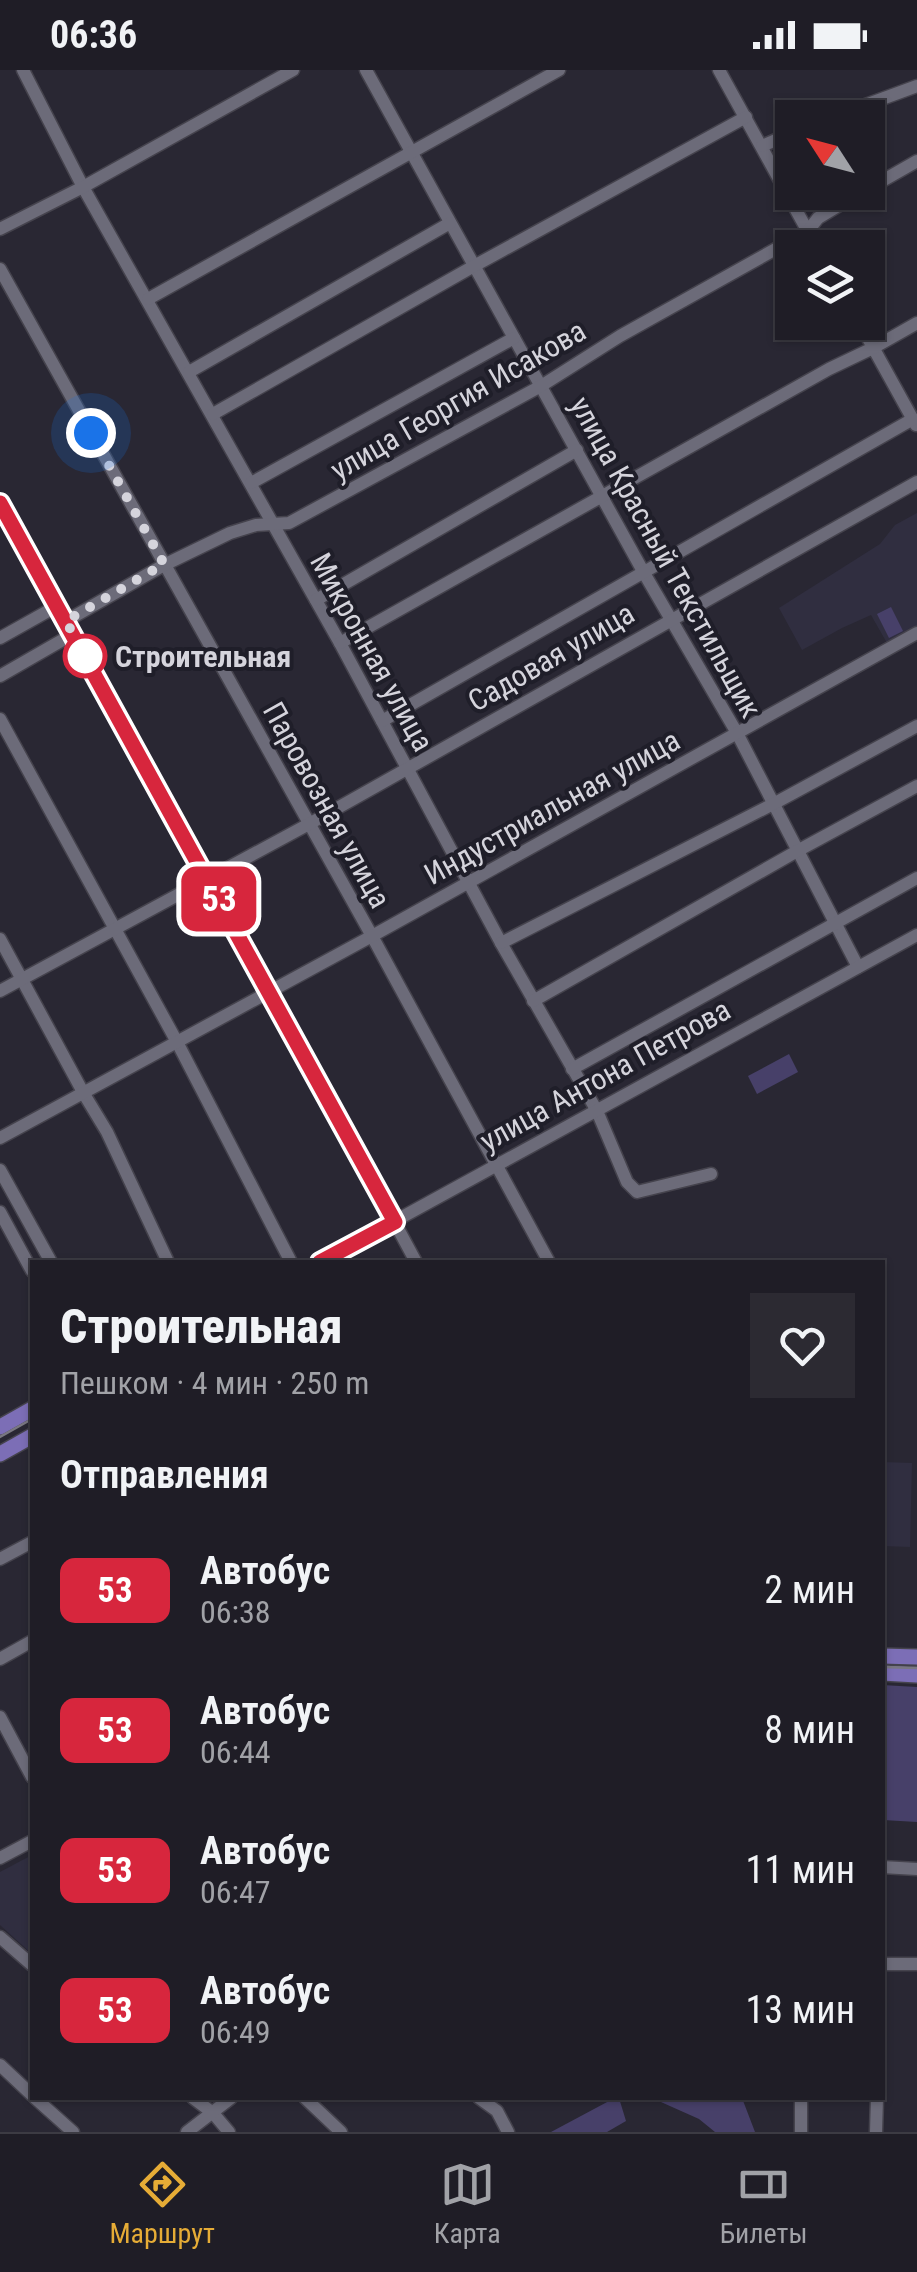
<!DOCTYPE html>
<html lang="ru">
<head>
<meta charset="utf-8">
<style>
  body { margin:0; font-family:"Roboto Condensed",sans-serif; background:#2c2a32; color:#f1f3f6; height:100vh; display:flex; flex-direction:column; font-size:38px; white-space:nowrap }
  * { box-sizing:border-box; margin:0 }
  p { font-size:32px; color:#a1a2a7 }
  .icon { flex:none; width:55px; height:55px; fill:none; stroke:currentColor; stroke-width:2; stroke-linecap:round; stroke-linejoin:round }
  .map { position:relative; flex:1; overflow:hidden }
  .drawer { position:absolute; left:30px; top:1190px; width:855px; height:840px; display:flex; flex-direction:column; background:#1f1d26; border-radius:0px; box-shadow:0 2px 8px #0004,0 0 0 2px #3c3b43 }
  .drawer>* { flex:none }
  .badge { padding:0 20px; border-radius:15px; font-size:35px; line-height:65px }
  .needle { width:65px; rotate:306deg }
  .controls { position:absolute; left:775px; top:30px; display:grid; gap:20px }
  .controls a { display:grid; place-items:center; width:110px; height:110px; border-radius:0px; background:#1f1d26; box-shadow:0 2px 8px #0004,0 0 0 2px #3c3b43; font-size:50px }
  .you { position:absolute; width:50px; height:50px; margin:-25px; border:8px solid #fff; border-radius:50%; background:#1a73e8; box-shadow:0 0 0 15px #1a73e833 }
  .map>.badge { position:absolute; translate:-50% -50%; box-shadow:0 0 0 5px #fff }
  h2 { padding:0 30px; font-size:38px; line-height:90px }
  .round { display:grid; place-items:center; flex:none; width:105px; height:105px; border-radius:0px; background:#2c2a32 }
  .summary { display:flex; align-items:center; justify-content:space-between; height:170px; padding:0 30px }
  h1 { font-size:48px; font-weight:800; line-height:75px }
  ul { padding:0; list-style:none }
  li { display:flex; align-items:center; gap:30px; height:140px; padding:0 30px }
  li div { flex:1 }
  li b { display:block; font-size:38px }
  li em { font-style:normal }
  li .badge { min-width:110px; font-weight:700; text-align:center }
  .status { display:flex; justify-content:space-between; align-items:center; height:70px; padding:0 50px; background:#1f1d26; direction:ltr }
  .status svg { height:28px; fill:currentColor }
  .tabs { display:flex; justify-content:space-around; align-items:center; height:140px; border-top:2px solid #3c3b43; background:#1f1d26; font-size:28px; color:#a1a2a7 }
  .tabs a { display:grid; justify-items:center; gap:5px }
  .tabs .on { color:#e6ac36 }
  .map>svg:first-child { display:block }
  .built { fill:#302e40 }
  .green { fill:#474069 }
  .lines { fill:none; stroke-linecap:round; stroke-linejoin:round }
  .minor-casing { stroke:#45434d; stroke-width:15 }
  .major-casing { stroke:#45434d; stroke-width:18 }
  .minor { stroke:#6c6b79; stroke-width:12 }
  .major { stroke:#7c6eb6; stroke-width:15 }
  .tram { stroke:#797781; stroke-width:2.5 }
  .line-casing { stroke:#fff; stroke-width:22 }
  .line { stroke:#d7263d; stroke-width:15 }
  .walk { stroke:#d5d4dc; stroke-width:10; stroke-dasharray:0 18 }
  .stop-dot { fill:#fff; stroke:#d7263d; stroke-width:5 }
  .labels { text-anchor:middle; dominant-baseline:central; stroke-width:8; stroke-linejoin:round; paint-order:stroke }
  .street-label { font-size:30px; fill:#d5d4dc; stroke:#1f1e29 }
  .stop-label { font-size:30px; font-weight:bold; fill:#d5d4dc; stroke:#1f1e29; text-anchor:start }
</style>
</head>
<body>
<div class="status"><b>06:36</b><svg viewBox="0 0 49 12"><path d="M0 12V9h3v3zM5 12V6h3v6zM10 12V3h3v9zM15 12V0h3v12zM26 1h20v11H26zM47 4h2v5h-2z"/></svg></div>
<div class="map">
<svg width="917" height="2062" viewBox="0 0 917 2062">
  <rect width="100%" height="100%" fill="#292733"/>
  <g class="built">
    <path d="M 917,443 L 917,557 L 887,573 L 871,545 L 842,558 L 802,580 L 779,538 L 880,474 L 895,455 Z"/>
    <path d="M 883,1392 L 912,1393 L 910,1477 L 883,1476 Z"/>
    <path d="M 32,1785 L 32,1884 L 0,1855 L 0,1802 Z"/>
  </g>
  <g class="green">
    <path d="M 891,537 L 903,561 L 889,568 L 877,544 Z"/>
    <path d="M 789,984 L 798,1002 L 757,1024 L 748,1006 Z"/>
    <path d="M 882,1615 L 917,1617 L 917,1752 L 883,1750 Z"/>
    <path d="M 607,2028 L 619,2028 L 626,2051 L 607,2062 L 551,2062 L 609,2031 Z"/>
    <path d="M 652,2028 L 742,2028 L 755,2062 L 715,2062 L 699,2049 Z"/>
  </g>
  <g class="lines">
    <defs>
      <g id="minor">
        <path d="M 23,0 L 83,117 L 340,573 L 501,873 L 597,1041 L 627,1112 L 637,1122 L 711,1104"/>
        <path d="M 366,0 L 644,503 L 737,663 L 858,897"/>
        <path d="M 719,0 L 817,178"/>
        <path d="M 830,48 L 917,16"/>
        <path d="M 762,76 L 792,63"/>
        <path d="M 868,119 L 917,91"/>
        <path d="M 0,159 L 83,117 L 293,0"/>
        <path d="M 0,199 L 372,866 L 549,1192"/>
        <path d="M 148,229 L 559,0"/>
        <path d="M 859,252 L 916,355"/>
        <path d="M 189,302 L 450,153"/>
        <path d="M 213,344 L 474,196 L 746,47"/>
        <path d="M 251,413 L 514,268"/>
        <path d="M 0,433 L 270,921 L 416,1192"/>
        <path d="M 316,530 L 577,380"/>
        <path d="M 66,551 L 164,495 L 230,463 L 256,455 L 289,453 L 541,316 L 620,266 L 808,161 L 818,148 L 861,122"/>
        <path d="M 0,568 L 57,536"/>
        <path d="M 340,573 L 829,299 L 873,278 L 917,253"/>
        <path d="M 0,606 L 73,564"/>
        <path d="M 0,649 L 177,972 L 291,1192"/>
        <path d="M 382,651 L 913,349"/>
        <path d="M 0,869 L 84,1024 L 107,1062 L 168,1192"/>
        <path d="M 501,873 L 775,733 L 917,656"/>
        <path d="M 0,921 L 309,754 L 917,412"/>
        <path d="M 533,931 L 799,780 L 917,716"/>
        <path d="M 572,999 L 917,808"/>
        <path d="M 0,1068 L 372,866 L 917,563"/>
        <path d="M 0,1100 L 51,1192"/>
        <path d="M 0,1142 L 32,1201"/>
        <path d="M 320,1192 L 917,865"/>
        <path d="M 0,1489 L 32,1472"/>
        <path d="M 0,1589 L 32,1571"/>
        <path d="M 0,1647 L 32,1707"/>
        <path d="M 0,1788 L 32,1771"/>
        <path d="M 882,1797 L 917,1799"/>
        <path d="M 0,1867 L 32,1895"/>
        <path d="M 882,1894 L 917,1894"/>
        <path d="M 0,1995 L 32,2025"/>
        <path d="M 35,2028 L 73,2062"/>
        <path d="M 193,2028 L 213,2043 L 229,2062"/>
        <path d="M 305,2028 L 341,2062"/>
        <path d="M 479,2028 L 497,2041 L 508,2062"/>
        <path d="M 187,2062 L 231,2028"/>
        <path d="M 801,2062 L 801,2028"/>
        <path d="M 876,2062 L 877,2028"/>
      </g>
      <g id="major">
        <path d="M 0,1357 L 32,1339"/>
        <path d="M 0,1384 L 32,1366"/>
        <path d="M 882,1586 L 917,1587"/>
        <path d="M 882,1603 L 917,1605"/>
      </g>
    </defs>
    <use href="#minor" class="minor-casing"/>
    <use href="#major" class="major-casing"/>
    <use href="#minor" class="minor"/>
    <use href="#major" class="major"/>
    <g class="tram">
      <path d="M 0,1367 L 32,1349"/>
      <path d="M 882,1597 L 917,1598"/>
    </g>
  </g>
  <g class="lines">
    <defs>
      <path id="line" d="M 0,433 L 395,1152 L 320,1192"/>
    </defs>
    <use href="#line" class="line-casing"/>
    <use href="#line" class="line"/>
    <path class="walk" d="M 85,586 L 90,596 L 66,551 L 164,494 L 91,363"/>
  </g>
  <circle class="stop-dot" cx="85" cy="586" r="20"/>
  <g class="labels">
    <g class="street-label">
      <text transform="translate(458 330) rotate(-30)">улица Георгия Исакова</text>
      <text transform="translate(666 487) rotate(61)">улица Красный Текстильщик</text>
      <text transform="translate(372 582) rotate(61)">Микронная улица</text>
      <text transform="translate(551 587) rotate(-30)">Садовая улица</text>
      <text transform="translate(327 735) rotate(61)">Паровозная улица</text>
      <text transform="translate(552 737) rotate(-29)">Индустриальная улица</text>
      <text transform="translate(605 1005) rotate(-29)">улица Антона Петрова</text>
    </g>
    <g class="stop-label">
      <text x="115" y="586">Строительная</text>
    </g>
  </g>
</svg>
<div class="controls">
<a><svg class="needle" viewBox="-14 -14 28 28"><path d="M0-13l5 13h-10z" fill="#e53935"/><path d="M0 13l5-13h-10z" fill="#a1a2a7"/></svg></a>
<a><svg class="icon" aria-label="layers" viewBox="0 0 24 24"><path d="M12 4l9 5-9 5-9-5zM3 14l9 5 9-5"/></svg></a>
</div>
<div class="you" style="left:91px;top:363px"></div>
<b class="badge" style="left:219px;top:829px;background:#d7263d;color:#fff">53</b>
<section class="drawer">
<div class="summary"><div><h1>Строительная</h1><p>Пешком · 4 мин · 250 m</p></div><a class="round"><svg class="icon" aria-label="heart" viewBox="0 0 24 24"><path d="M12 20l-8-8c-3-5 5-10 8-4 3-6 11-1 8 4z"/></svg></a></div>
<h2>Отправления</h2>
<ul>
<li><span class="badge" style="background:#d7263d;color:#fff">53</span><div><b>Автобус</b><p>06:38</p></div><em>2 мин</em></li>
<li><span class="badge" style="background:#d7263d;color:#fff">53</span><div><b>Автобус</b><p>06:44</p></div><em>8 мин</em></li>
<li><span class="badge" style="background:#d7263d;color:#fff">53</span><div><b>Автобус</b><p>06:47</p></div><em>11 мин</em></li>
<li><span class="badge" style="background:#d7263d;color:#fff">53</span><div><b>Автобус</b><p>06:49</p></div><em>13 мин</em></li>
</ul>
</section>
</div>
<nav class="tabs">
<a class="on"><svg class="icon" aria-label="directions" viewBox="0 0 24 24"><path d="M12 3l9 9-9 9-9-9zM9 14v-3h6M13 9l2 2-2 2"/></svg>Маршрут</a>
<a><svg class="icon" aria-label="map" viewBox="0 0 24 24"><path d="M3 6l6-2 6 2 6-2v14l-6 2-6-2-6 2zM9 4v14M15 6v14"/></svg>Карта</a>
<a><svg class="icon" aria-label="tickets" viewBox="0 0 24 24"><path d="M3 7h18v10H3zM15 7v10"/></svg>Билеты</a>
</nav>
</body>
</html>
